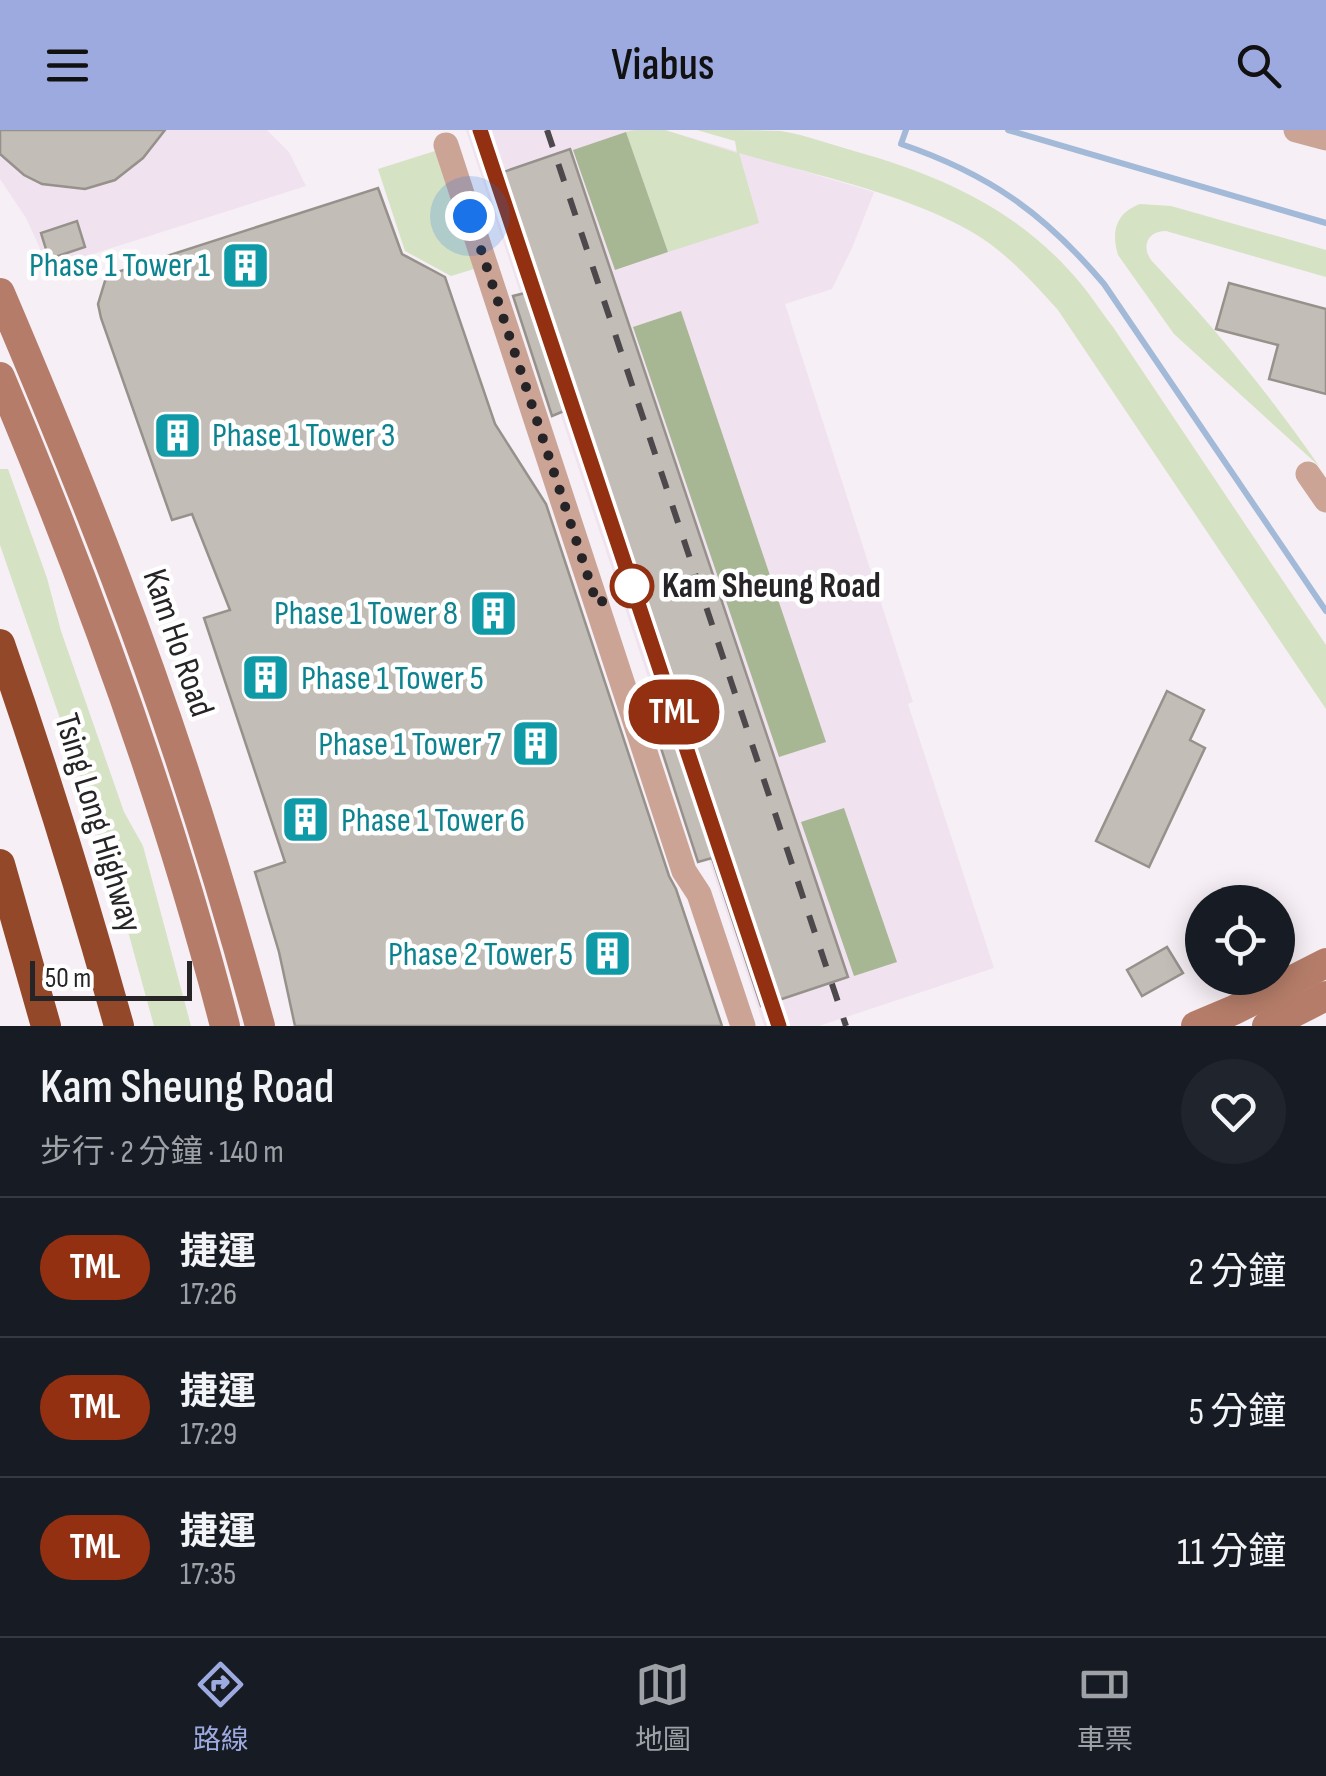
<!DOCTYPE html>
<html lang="zh-TW">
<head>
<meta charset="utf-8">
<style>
  body { margin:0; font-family:"Sofia Sans Condensed","Noto Sans TC",sans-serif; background:#20242c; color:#f1f3f6; height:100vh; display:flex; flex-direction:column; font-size:38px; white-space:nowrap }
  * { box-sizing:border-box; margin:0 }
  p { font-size:32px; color:#9ea1a6 }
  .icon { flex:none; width:55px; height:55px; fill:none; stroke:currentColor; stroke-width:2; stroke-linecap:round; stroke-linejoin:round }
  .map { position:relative; height:896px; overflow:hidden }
  .sheet { display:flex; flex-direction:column; background:#171b24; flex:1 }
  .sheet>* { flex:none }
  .badge { padding:0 20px; border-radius:32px; font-size:35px; line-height:65px }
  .fabs { position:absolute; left:1185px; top:755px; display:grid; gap:20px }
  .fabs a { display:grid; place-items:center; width:110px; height:110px; border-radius:50%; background:#171b24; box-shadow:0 5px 25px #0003; font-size:50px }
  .scale { position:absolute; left:30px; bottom:25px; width:162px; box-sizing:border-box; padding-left:10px; border:5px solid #272427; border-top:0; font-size:28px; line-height:35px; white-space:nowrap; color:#272427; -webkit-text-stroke:8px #fff; paint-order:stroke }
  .you { position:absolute; width:50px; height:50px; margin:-25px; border:8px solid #fff; border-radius:50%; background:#1a73e8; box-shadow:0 0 0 15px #1a73e833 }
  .map>.badge { position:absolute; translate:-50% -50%; box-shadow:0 0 0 5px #fff }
  .round { display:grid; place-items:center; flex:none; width:105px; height:105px; border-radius:52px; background:#20242c }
  .summary { display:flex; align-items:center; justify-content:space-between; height:170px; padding:0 40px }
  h1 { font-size:48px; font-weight:600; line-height:75px }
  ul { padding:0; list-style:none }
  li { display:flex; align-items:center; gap:30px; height:140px; padding:0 40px; border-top:2px solid #363941 }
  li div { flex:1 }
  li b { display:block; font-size:38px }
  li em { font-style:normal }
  li .badge { min-width:110px; font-weight:700; text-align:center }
  header { display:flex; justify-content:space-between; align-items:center; height:130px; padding:0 40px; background:#9daadf; color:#111; font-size:45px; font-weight:600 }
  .menu { display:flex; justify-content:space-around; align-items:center; height:140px; border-top:2px solid #363941; background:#171b24; font-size:28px; color:#9ea1a6 }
  .menu a { display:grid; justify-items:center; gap:5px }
  .menu .active { color:#9daadf }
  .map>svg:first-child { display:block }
  .built { fill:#f0e3ef }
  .green { fill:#d5e2c3 }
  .forest { fill:#a7b693 }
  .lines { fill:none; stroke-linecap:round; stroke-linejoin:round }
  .stream { stroke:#a2b9d8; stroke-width:6 }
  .building { fill:#c2bdb6; stroke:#96918b; stroke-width:2.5 }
  .street { stroke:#cba496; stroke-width:25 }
  .secondary { stroke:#b57d69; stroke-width:30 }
  .highway { stroke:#94482a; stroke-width:30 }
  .rail { stroke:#4c484c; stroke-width:6; stroke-dasharray:18 18; stroke-linecap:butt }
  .line-casing { stroke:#fff; stroke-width:22 }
  .line { stroke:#923011; stroke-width:15 }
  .walk { stroke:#272427; stroke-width:10; stroke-dasharray:0 18 }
  .stop-dot { fill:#fff; stroke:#923011; stroke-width:5 }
  .labels { text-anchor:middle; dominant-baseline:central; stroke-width:9; stroke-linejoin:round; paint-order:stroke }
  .culture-label { font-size:35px; fill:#0d838f; stroke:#fff; text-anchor:end }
  .stop-label { font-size:35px; font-weight:bold; fill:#272427; stroke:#fff; text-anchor:start }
  .street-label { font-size:35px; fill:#272427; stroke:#fff }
</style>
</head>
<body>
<header><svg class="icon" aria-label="menu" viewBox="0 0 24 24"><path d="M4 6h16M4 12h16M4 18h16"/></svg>Viabus<svg class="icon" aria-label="search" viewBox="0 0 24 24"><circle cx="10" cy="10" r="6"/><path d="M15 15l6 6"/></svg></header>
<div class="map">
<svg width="1326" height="896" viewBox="0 0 1326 896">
  <rect width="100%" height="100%" fill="#f6eff5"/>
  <g class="built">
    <path d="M 0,0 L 267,0 L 289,22 L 306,56 L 49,138 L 26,88 L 0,49 Z"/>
    <path d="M 466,0 L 665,0 L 874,62 L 852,118 L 832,159 L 785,174 L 913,572 L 908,574 L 994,838 L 819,896 L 764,896 Z"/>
  </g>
  <g class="green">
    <path d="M 635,0 L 665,0 L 737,23 L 735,11 L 697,0 C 723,0 754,0 781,1 C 805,5 830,14 854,21 C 943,46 1021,81 1081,154 C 1092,167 1102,183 1113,197 L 1326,515 L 1326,579 L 1058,180 C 1032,151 1006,122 972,102 C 907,64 812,44 739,23 L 759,93 L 668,122 L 626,2 Z"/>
    <path d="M 435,21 L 474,139 L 451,146 L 405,121 L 378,39 Z"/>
    <path d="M 1140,74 L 1171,76 L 1326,120 L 1326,147 L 1166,101 C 1148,101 1141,115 1151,130 C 1212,195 1268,262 1319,336 L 1174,204 L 1118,125 C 1111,101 1116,83 1140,74 Z"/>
    <path d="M 0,339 L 8,339 L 47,448 L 61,501 L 124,682 L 143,716 L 191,896 L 154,896 L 129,805 L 81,649 L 0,415 Z"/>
  </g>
  <g class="forest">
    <path d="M 626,2 L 668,122 L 615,140 L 573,20 Z"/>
    <path d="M 681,181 L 826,612 L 779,627 L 633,197 Z"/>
    <path d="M 844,678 L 897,832 L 854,846 L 801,692 Z"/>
  </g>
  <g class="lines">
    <g class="stream">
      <path d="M 906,0 L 901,14 C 989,44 1044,83 1104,154 L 1326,481"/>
      <path d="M 1008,0 L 1326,93"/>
    </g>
  </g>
  <g class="building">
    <path d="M 0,0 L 165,0 L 143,28 L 115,50 L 85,59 L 42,54 L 24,45 L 0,24 Z"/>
    <path d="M 570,19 L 848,847 L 761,876 L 712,728 L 698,732 L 660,615 L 674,611 L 564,281 L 552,286 L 513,166 L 525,163 L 486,48 Z"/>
    <path d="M 378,58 L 402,124 L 445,147 L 495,294 L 546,374 L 669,746 L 676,759 L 722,896 L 295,896 L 279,822 L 255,742 L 285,732 L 204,488 L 230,480 L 192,384 L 172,390 L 101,188 L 98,174 L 105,151 L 114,143 Z"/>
    <path d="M 77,91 L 85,117 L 49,129 L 41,103 Z"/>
    <path d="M 1229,153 L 1326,179 L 1326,264 L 1269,249 L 1278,215 L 1216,199 Z"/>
    <path d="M 1167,561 L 1204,580 L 1190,610 L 1205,618 L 1149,737 L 1096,711 Z"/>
    <path d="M 1167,817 L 1183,843 L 1142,866 L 1127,840 Z"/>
  </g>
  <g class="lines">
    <g class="street">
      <path d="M 1296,0 L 1326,8"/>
      <path d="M 446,15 L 684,741 L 699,764 L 743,896"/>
      <path d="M 1308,344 L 1326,370"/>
    </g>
    <g class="secondary">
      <path d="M 0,163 C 40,257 79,351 115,446 C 171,593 219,744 260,896"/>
      <path d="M 0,247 C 89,458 168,674 225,896"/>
      <path d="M 1196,896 L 1234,880 L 1326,833"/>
      <path d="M 1267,896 L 1326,866"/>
    </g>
    <g class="highway">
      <path d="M 0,514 C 44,640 83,767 119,896"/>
      <path d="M 0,734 L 46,896"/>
    </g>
    <g class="rail">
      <path d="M 480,0 L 779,896"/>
      <path d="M 547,0 L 846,896"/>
    </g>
  </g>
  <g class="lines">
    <defs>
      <path id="line" d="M 480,0 L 779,896"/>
    </defs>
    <use href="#line" class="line-casing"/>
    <use href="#line" class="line"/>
    <path class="walk" d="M 470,86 L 597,474 L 632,456"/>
  </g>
  <defs>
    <symbol id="building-square" viewBox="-11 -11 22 22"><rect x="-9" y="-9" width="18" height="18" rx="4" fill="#0f9aa8" stroke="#fff"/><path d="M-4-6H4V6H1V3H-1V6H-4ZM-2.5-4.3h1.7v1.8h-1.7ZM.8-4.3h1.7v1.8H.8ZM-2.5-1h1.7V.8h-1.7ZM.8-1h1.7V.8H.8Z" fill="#fff"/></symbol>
  </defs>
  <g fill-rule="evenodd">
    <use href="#building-square" x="218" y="108" width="55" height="55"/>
    <use href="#building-square" x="150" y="278" width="55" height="55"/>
    <use href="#building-square" x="466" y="456" width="55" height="55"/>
    <use href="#building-square" x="238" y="520" width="55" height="55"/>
    <use href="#building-square" x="508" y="586" width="55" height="55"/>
    <use href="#building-square" x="278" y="662" width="55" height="55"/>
    <use href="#building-square" x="580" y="796" width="55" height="55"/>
  </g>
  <circle class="stop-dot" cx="632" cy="456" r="20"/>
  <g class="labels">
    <g class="culture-label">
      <text x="210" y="135">Phase 1 Tower 1</text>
      <text x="212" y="305" text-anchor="start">Phase 1 Tower 3</text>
      <text x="458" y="483">Phase 1 Tower 8</text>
      <text x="301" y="548" text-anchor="start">Phase 1 Tower 5</text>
      <text x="501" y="614">Phase 1 Tower 7</text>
      <text x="341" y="690" text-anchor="start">Phase 1 Tower 6</text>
      <text x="573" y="824">Phase 2 Tower 5</text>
    </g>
    <g class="stop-label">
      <text x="662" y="456">Kam Sheung Road</text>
    </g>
    <g class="street-label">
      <text transform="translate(178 513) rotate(71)">Kam Ho Road</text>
      <text transform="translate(98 693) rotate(73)">Tsing Long Highway</text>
    </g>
  </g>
</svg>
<div class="fabs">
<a><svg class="icon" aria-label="locate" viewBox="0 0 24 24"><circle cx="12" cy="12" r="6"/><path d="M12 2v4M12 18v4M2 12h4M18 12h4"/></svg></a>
</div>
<div class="scale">50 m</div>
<div class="you" style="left:470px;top:86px"></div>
<b class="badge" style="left:674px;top:582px;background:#923011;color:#fff">TML</b>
</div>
<section class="sheet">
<div class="summary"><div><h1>Kam Sheung Road</h1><p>步行 · 2 分鐘 · 140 m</p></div><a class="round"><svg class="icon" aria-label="heart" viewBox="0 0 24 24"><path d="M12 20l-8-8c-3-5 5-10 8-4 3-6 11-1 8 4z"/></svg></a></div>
<ul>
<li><span class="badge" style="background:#923011;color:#fff">TML</span><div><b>捷運</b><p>17:26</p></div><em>2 分鐘</em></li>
<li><span class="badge" style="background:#923011;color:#fff">TML</span><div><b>捷運</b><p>17:29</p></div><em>5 分鐘</em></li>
<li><span class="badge" style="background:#923011;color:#fff">TML</span><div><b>捷運</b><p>17:35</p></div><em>11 分鐘</em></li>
</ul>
</section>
<nav class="menu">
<a class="active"><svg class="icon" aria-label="directions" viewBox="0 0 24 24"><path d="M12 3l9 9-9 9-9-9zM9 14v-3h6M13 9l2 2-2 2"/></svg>路線</a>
<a><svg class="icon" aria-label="map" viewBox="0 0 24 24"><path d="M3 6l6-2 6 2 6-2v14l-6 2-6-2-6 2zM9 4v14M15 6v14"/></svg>地圖</a>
<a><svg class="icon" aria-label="tickets" viewBox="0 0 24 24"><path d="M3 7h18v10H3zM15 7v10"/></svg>車票</a>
</nav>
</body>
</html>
